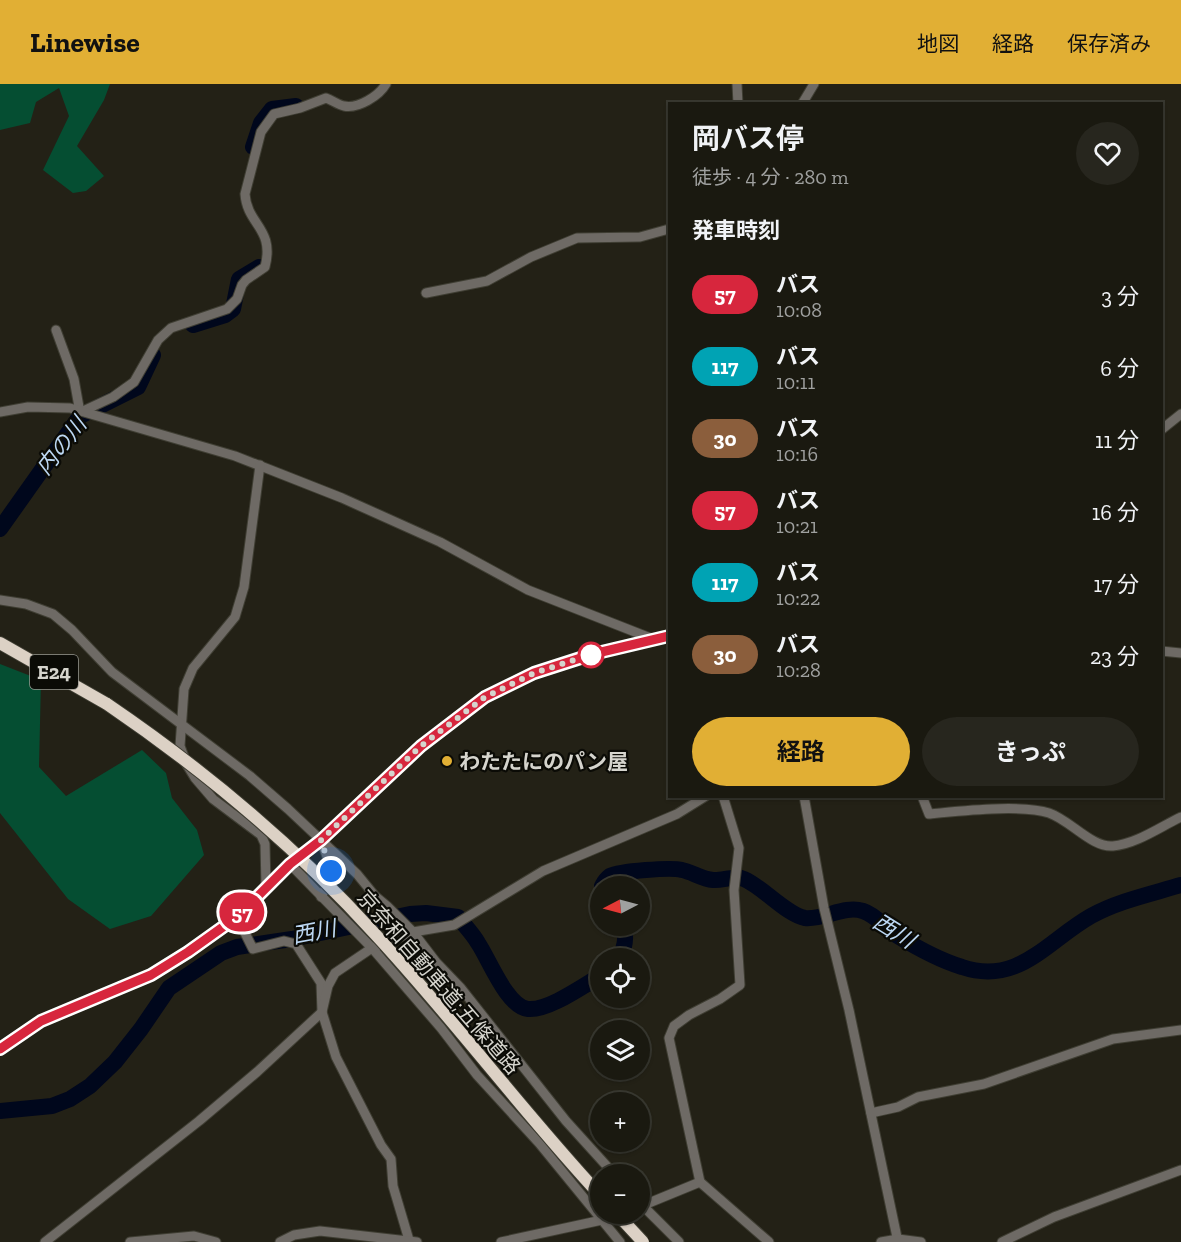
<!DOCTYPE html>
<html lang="ja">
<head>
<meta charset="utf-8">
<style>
  body { margin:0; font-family:"Zilla Slab","Noto Sans JP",serif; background:#27261e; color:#f1f3f6; height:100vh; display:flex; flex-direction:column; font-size:22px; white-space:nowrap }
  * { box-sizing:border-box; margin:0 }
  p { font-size:20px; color:#9fa09f }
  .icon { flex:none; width:33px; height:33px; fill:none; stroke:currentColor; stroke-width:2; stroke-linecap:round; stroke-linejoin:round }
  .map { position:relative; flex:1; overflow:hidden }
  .sheet { position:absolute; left:668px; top:18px; width:495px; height:696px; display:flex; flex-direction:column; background:#1a1910; border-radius:0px; box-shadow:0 2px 4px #0004,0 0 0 2px #383830 }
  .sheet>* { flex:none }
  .badge { padding:0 12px; border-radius:20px; font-size:21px; line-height:39px }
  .needle { width:39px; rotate:264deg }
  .fabs { position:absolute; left:590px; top:792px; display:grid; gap:12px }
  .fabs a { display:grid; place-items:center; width:60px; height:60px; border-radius:50%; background:#1a1910; box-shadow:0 2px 4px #0004,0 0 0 2px #383830; font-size:30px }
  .you { position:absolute; width:30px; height:30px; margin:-15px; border:4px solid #fff; border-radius:50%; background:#1a73e8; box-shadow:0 0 0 9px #1a73e833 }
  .map>.badge { position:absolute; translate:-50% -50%; box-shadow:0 0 0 3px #fff }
  h2 { padding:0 24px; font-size:22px; line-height:54px }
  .round { display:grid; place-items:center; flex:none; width:63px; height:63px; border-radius:32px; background:#27261e }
  .summary { display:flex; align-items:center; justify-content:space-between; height:102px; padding:0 24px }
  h1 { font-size:28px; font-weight:700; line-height:45px }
  .action { display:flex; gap:12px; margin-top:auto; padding:12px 24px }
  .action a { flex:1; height:69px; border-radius:36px; background:#e1af34; color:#111; font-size:24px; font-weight:700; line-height:69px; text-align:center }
  .action a+a { background:#27261e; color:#f1f3f6 }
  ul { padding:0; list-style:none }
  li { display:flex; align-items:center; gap:18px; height:72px; padding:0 24px }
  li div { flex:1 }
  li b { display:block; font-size:22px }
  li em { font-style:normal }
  li .badge { min-width:66px; font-weight:700; text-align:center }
  header { display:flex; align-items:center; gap:36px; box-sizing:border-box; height:84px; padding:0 30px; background:#e1af34; color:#111 }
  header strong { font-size:28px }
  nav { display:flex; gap:33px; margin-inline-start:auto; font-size:21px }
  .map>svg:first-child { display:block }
  .green { fill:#054e32 }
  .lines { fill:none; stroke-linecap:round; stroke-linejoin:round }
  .river { stroke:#00071c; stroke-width:16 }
  .minor-casing { stroke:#3f3e33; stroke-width:11 }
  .highway-casing { stroke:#3f3e33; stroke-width:14 }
  .minor { stroke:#6e6a65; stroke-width:9 }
  .highway { stroke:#dcd1c5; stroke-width:12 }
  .highway-bridge-casing { stroke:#3f3e33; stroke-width:14; stroke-linecap:butt }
  .highway-bridge { stroke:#dcd1c5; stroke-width:12 }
  .line-casing { stroke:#fff; stroke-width:14 }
  .line { stroke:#d7263d; stroke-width:9 }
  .walk { stroke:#d5d4cd; stroke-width:6; stroke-dasharray:0 10.8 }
  .stop-dot { fill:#fff; stroke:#d7263d; stroke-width:3 }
  .poi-dot { fill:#e1af34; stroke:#0b0b06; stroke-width:2 }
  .labels { text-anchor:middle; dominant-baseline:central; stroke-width:4.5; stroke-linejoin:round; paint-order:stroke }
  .shield { fill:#0b0b06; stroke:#989891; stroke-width:1.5 }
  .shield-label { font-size:20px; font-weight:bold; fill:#d5d4cd }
  .poi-label { font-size:21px; font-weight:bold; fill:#d5d4cd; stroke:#0b0b06; text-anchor:start }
  .street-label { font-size:21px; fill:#d5d4cd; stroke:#0b0b06 }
  .water-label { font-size:22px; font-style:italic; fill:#bcd7f3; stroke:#0b0b06 }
</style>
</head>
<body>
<header>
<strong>Linewise</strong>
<nav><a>地図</a><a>経路</a><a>保存済み</a></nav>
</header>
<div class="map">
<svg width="1181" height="1158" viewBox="0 0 1181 1158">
  <rect width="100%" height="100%" fill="#232116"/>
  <g class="green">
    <path d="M 0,0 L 110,0 L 104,16 L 77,62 L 104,92 L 86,107 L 73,109 L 43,86 L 69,32 L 59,4 L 36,18 L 30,39 L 0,46 Z"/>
    <path d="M 0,580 L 41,596 L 39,683 L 66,712 L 142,666 L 166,689 L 172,714 L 197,746 L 204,771 L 151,832 L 110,845 L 68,815 L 0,729 Z"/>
  </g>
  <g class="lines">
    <g class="river">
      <path d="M 253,63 L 261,39 L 272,25 L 296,22"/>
      <path d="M 193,241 L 225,231 L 233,225 L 239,195 L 259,183"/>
      <path d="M 0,445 L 80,332 L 138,303 L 153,271"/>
      <path d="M 602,802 C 604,798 606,795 610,792 C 620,787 671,783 682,786 C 692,788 702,795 713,796 C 722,797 735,791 744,795 C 763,803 787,831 805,834 C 824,836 844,821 863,827 C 876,831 885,844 896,851 C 914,862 942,877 962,883 C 1018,902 1047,857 1091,832 C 1118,817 1151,810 1181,801"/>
      <path d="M 619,874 C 625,865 627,852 623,842"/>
      <path d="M 0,1027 L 52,1022 L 70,1015 L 90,1002 L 115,978 L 141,945 L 169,904 L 221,869 L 237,863 L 292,855 L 410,830 L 426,829 L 458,833 C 465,842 473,850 478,859 C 489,875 507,923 528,925 C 548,927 583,902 600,892"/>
    </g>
    <defs>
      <g id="minor">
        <path d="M 737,0 L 738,20"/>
        <path d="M 802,20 L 814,0"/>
        <path d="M 426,209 L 487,197 L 531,173 L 577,154 L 640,153 L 669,145"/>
        <path d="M 56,246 L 74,295 L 79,323 L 76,327"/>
        <path d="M 83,327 L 113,313 L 134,298 L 158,256 L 171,244 L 227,225 L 237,215 L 242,201 L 246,196 L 265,183 C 275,144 247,141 245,110 L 261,48 L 274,30 L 300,24 L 326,14 C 332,16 338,21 344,22 C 358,25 379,12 386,0"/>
        <path d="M 0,328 L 28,323 L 70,324 L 235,372 L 342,414 L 440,458 L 528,506 L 653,555"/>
        <path d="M 1161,346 L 1181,330"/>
        <path d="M 260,381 L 244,503 L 235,533 L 193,584 L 184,605 L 180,662 L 187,681 L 195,694 L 213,715 L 261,751 L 265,760 L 266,802"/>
        <path d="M 0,516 L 26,520 L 53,530 L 72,546 L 112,588 L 250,692 L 288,725 L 357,790 L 375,812 L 387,822 L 413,848 L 436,878 L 460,903 L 566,1037 L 614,1090"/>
        <path d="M 1161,567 L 1181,569"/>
        <path d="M 804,712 L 824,824 L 849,926 L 898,1158"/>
        <path d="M 922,712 L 929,730 C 958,727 1022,720 1049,729 C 1070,736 1092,764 1113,762 C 1136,760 1160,743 1181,733"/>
        <path d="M 290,780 L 372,864 L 441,944 L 477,991 L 539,1059 L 620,1158"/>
        <path d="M 321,813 C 335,787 332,786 322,759"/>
        <path d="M 237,833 L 253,865 L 284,857 L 296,860 L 321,899 L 322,928 L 336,973 L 381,1061 L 391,1075 L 393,1102 L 409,1156"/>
        <path d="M 0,965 L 41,937 L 151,891 L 188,868 L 237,833 L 290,780 L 321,756 L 421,662 L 485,613 L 534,589 L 593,570 L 669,552"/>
        <path d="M 871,1029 L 898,1023 L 918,1013 L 984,1000 L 1113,955 L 1181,946"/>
        <path d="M 700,1098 L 669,954 L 674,942 L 689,931 L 720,915 L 740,901 L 734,806 L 739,764 L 723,712"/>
        <path d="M 640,1119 L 679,1158"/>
        <path d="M 639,1123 L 700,1098 L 769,1158"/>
        <path d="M 45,1158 L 199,1037 L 257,988 L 322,928 L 328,902 L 335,889 L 372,864 L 413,848 L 454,841 L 543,787 L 677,730 L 706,712"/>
        <path d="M 130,1158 L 194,1152 L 216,1158"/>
        <path d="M 280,1158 L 294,1151 L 320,1147 L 417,1158"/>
        <path d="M 501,1158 L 602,1136 L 621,1130"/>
        <path d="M 881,1158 L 898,1155 L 921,1158"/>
        <path d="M 1002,1158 L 1054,1133 L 1181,1086"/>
      </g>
      <path id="highway" d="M 0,559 L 107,620"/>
    </defs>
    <use href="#minor" class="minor-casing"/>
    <use href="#highway" class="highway-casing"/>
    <use href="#minor" class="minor"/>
    <use href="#highway" class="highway"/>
    <defs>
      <g id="highway-bridge">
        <path d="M 107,620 C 204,686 296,763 375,850 C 453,934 522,1027 600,1111"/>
        <path d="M 617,1130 L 643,1158"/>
      </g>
    </defs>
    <use href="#highway-bridge" class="highway-bridge-casing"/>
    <use href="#highway-bridge" class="highway-bridge"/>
  </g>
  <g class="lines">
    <defs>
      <path id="line" d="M 0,965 L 41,937 L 151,891 L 188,868 L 237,833 L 290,780 L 321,756 L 421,662 L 485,613 L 534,589 L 593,570 L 669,552"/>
    </defs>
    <use href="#line" class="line-casing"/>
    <use href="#line" class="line"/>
    <path class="walk" d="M 331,787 L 321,756 L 421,662 L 485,613 L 534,589 L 593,570 L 591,571"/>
  </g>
  <circle class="stop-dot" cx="591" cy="571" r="12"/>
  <circle class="poi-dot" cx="447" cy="677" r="6"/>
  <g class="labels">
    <rect class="shield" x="30" y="571" width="48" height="34" rx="4.5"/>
    <g class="shield-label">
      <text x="54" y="588">E24</text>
    </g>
    <g class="poi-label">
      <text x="459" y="677">わたたにのパン屋</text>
    </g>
    <g class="street-label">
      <text transform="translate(439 898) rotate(49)">京奈和自動車道;五條道路</text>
    </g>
    <g class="water-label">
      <text transform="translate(61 362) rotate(-52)">内の川</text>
      <text transform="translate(894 847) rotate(32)">西川</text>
      <text transform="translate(314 848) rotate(-11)">西川</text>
    </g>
  </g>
</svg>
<div class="fabs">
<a><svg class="needle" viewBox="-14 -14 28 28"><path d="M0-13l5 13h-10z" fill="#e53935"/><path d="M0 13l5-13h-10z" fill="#9fa09f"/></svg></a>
<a><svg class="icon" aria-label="locate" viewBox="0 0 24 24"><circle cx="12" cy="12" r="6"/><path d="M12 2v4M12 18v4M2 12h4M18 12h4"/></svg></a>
<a><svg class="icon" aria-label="layers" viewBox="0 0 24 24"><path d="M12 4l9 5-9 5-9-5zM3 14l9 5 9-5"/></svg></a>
<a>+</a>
<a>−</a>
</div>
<div class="you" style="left:331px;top:787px"></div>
<b class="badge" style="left:242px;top:828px;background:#d7263d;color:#fff">57</b>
<section class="sheet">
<div class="summary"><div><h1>岡バス停</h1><p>徒歩 · 4 分 · 280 m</p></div><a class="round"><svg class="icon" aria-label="heart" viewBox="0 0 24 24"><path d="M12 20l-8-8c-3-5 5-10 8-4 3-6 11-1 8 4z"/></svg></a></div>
<h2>発車時刻</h2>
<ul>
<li><span class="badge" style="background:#d7263d;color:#fff">57</span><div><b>バス</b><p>10:08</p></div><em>3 分</em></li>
<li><span class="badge" style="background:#00a3b4;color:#fff">117</span><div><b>バス</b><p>10:11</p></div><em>6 分</em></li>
<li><span class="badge" style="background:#8b5e3c;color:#fff">30</span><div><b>バス</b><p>10:16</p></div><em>11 分</em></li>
<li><span class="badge" style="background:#d7263d;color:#fff">57</span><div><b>バス</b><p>10:21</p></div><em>16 分</em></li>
<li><span class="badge" style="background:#00a3b4;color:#fff">117</span><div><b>バス</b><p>10:22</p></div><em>17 分</em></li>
<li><span class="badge" style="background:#8b5e3c;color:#fff">30</span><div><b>バス</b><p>10:28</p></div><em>23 分</em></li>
</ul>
<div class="action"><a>経路</a><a>きっぷ</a></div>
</section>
</div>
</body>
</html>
